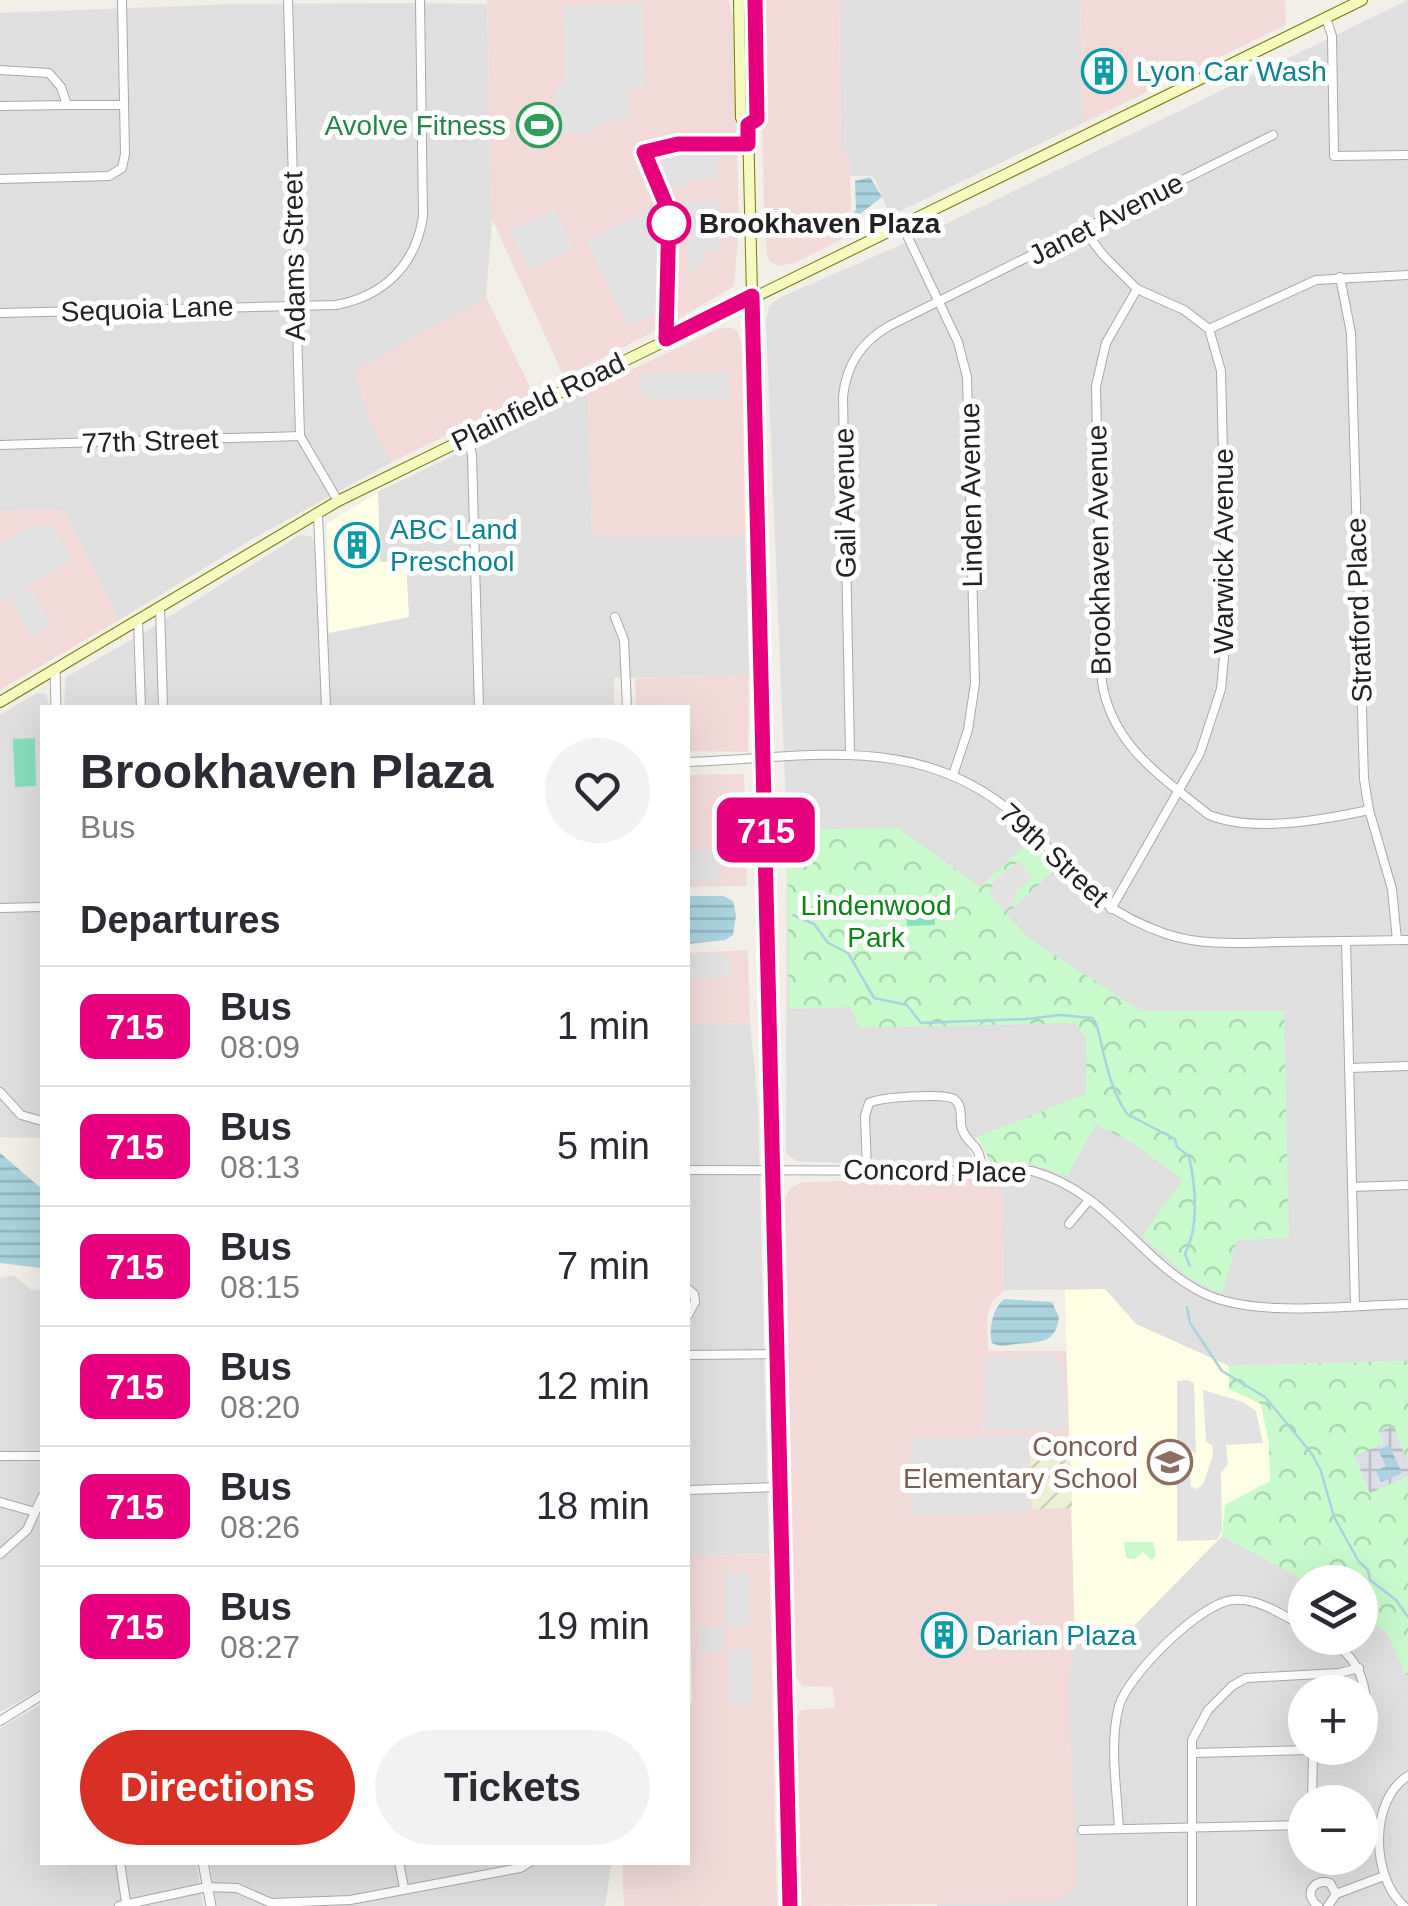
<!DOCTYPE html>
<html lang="en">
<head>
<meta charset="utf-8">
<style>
  body { margin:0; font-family:Arial,sans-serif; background:#f2f2f3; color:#2b2b33; height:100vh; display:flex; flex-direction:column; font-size:38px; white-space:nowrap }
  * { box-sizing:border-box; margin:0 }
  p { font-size:32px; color:#7c7c81 }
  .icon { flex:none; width:55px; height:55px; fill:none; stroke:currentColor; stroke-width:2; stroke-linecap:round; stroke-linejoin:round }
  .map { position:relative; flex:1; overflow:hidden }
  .drawer { position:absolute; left:40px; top:705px; width:650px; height:1160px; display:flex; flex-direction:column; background:#fff; border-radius:0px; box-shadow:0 10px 40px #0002 }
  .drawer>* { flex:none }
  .badge { padding:0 20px; border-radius:15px; font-size:35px; line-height:65px }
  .tools { position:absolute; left:1288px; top:1565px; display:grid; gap:20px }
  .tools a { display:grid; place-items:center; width:90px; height:90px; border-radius:50%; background:#fff; box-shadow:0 10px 40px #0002; font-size:50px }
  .map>.badge { position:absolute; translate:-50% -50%; box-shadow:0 0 0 5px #fff }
  h2 { padding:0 40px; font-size:38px; line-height:90px }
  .round { display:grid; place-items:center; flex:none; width:105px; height:105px; border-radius:52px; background:#f2f2f3 }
  .head { display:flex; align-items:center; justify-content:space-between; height:170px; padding:0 40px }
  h1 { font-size:48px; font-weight:700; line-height:75px }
  .cta { display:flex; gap:20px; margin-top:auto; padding:20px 40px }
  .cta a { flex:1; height:115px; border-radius:60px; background:#d93025; color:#fff; font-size:40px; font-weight:700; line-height:115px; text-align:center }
  .cta a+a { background:#f2f2f3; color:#2b2b33 }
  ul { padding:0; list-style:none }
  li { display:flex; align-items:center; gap:30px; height:120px; padding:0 40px; border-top:2px solid #e1e1e2 }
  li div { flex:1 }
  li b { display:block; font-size:38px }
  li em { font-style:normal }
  li .badge { min-width:110px; font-weight:700; text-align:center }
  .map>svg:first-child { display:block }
  .residential { fill:#e0dfdf; fill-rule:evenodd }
  .commercial { fill:#f2dad9 }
  .education { fill:#ffffe5 }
  .farmland { fill:url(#farmland-furrows) }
  .park { fill:url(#park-crowns) }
  .pitch { fill:#88e0be }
  .parking { fill:#e2e2e2 }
  .plaza { fill:url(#plaza-grid) }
  .water { fill:url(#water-rules) }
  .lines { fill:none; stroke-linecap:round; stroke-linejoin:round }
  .stream { stroke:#aad3df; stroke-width:2.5 }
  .minor-casing { stroke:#a9a9a9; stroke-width:10 }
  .tertiary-casing { stroke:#a9a9a9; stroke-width:11 }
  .secondary-casing { stroke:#707d05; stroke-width:12 }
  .minor { stroke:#fff; stroke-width:8 }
  .tertiary { stroke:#fff; stroke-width:9 }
  .secondary { stroke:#f7fabf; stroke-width:10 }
  .line-casing { stroke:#fff; stroke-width:22 }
  .line { stroke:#e6007e; stroke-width:15 }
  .stop-dot { fill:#fff; stroke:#e6007e; stroke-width:5 }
  .labels { text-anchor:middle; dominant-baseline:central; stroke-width:10; stroke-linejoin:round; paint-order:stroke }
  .culture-label { font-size:28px; fill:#0d838f; stroke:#fff; text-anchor:start }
  .leisure-label { font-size:28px; fill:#27864d; stroke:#fff; text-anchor:end }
  .street-label { font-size:28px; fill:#222; stroke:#fff }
  .stop-label { font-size:28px; font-weight:bold; fill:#222; stroke:#fff; text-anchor:start }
  .park-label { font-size:28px; fill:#0c8416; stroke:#fff }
  .education-label { font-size:28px; fill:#785e54; stroke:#fff; text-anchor:end }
</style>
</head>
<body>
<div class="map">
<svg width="1408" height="1906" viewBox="0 0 1408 1906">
  <defs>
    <pattern id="farmland-furrows" width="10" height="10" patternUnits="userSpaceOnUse" patternTransform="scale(2.5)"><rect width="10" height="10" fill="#eef0d5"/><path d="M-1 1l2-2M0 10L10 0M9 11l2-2" fill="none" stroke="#ccceb7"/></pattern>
    <pattern id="park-crowns" width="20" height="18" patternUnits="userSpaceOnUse" patternTransform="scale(2.5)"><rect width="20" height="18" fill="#c8facc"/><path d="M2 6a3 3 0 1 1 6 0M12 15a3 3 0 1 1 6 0" fill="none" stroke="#acd6af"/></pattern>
    <pattern id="plaza-grid" width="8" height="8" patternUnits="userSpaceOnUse" patternTransform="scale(2.5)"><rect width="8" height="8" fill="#dddde8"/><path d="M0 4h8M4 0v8" fill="none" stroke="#bdbdc7"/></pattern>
    <pattern id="water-rules" width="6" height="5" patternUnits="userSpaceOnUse" patternTransform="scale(2.5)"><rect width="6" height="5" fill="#aad3df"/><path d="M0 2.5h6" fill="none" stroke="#92b5bf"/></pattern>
  </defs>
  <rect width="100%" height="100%" fill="#f2efe9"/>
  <g class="residential">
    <path d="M 839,0 L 1080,0 L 1083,123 L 890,216 L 875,179 L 871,176 L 850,176 L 849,153 L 841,153 Z"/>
    <path d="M 1408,0 L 1408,1361 L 1229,1366 L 1136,1324 L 1105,1289 L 1004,1290 L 1002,1173 L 988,1158 L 986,1148 L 977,1137 L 967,1145 L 973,1157 L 967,1163 L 880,1165 L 796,1161 L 786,1153 L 787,830 L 766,321 L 769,306 L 781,297 L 919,237 Z"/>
    <path d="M 413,3 L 487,4 L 492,219 L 486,297 L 354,371 L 370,422 L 392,462 L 252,539 L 119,620 L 64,510 L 0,511 L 0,13 L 236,4 Z"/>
    <path d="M 588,390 L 592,535 L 745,535 L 749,675 L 614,678 L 614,707 L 64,707 L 66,677 L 150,629 L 300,535 L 311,536 L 317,546 L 321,634 L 409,617 L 380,563 L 378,492 Z"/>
    <path d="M 37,693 L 46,694 L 50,707 L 42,708 L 42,1138 L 0,1137 L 0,715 Z"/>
    <path d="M 750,1023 L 758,1106 L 769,1554 L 688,1556 L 688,1025 Z"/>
    <path d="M 14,1275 L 32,1291 L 42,1289 L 42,1689 L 0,1712 L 0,1278 Z"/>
    <path d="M 1222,1536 L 1308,1582 L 1305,1582 L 1305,1638 L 1360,1638 L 1360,1611 L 1388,1634 L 1408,1675 L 1408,1906 L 937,1906 L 937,1902 L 1053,1902 L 1068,1684 L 1075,1644 L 1117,1643 ZM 1305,1692 L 1360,1692 L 1360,1748 L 1305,1748 ZM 1305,1802 L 1360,1802 L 1360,1858 L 1305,1858 Z"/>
    <path d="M 42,1704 L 42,1862 L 196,1863 L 203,1906 L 0,1906 L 0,1728 Z"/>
    <path d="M 210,1863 L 612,1863 L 605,1906 L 217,1906 Z"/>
  </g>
  <g class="commercial">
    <path d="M 487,0 L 728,0 L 734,20 L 739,226 L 734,286 L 675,321 L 564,377 L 492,219 Z"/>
    <path d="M 765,0 L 839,0 L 841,152 L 849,152 L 851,208 L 839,226 L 842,239 L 795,263 L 779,266 L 770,262 L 767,254 L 764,222 L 761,45 Z"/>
    <path d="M 1080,0 L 1285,0 L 1286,25 L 1083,123 Z"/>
    <path d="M 486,297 L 533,393 L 392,462 L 370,422 L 354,371 Z"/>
    <path d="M 720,328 L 732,328 L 738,332 L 742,347 L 745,535 L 592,535 L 588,390 Z"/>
    <path d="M 64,510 L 119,620 L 0,690 L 0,511 Z"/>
    <path d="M 749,675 L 748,752 L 688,751 L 688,708 L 636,707 L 635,678 Z"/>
    <path d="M 744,774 L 747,886 L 688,887 L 688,775 Z"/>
    <path d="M 748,950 L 750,1023 L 688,1025 L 688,953 Z"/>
    <path d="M 1002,1173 L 1004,1290 L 992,1302 L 987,1317 L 988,1351 L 1066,1351 L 1070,1440 L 1030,1442 L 1032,1508 L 1072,1508 L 1075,1644 L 1068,1684 L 1078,1887 L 1053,1902 L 802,1906 L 797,1718 L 801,1710 L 835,1708 L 833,1687 L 802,1686 L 796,1676 L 785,1197 L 792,1187 L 803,1182 L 851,1181 L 880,1176 Z"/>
    <path d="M 769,1554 L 777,1906 L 624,1906 L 622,1863 L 688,1862 L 688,1703 L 692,1702 L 689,1556 Z"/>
  </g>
  <g class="education">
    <path d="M 378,492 L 380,562 L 406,562 L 409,617 L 329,633 L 327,524 Z"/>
    <path d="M 1105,1289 L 1136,1324 L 1229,1366 L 1229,1389 L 1261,1404 L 1269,1444 L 1270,1481 L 1226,1505 L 1222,1536 L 1117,1643 L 1075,1644 L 1065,1290 Z"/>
  </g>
  <path class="farmland" d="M 1070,1440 L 1072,1508 L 1032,1509 L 1030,1441 Z"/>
  <g class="park">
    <path d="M 898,828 L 980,887 L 1030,842 L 1055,870 L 1006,914 L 1030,939 L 1141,1011 L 1284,1011 L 1289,1238 L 1237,1240 L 1222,1294 L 1191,1279 L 1142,1236 L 1183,1180 L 1137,1146 L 1096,1124 L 1067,1176 L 1029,1163 L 993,1163 C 986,1158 984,1144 977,1137 L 1086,1094 L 1086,1038 L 1075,1023 L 860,1028 L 850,1007 L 789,1009 L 787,830 Z"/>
    <path d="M 1408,1361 L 1408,1675 L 1406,1675 L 1388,1634 L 1360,1611 L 1360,1582 L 1308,1582 L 1222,1536 L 1225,1505 L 1270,1481 L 1269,1444 L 1261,1404 L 1229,1389 L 1229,1366 Z"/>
    <path d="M 1124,1542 L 1153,1542 L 1156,1555 L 1151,1560 L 1143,1552 L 1135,1559 L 1126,1558 Z"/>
  </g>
  <g class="pitch">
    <path d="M 35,738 L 36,786 L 15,787 L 13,739 Z"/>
    <path d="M 934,907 L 935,925 L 907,926 L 906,909 Z"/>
  </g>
  <g class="parking">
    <path d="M 642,3 L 645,88 L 630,90 L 630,116 L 597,125 L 593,134 L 560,135 L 560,128 L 556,128 L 555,90 L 565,82 L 563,6 Z"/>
    <path d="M 718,151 L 717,178 L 686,180 L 686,188 L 667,187 L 655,165 L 664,164 L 664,156 L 681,152 Z"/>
    <path d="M 720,201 L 721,227 L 724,227 L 725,234 L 721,235 L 721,251 L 705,251 L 704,263 L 697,263 L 697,271 L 687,271 L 688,228 L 703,227 L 676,227 L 671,202 Z"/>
    <path d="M 658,205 L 658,313 L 627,326 L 586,241 Z"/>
    <path d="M 554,209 L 574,248 L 531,271 L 510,231 Z"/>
    <path d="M 729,373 L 730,399 L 647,399 L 646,393 L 639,393 L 639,374 Z"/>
    <path d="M 36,524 L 40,529 L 52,524 L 72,560 L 23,589 L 26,593 L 32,590 L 52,624 L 31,637 L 12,602 L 17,599 L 16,595 L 0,603 L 0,544 Z"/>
    <rect x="688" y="850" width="31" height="32"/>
    <path d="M 1019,861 L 1033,877 L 1017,891 L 1014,903 L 1004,912 L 989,893 L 994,881 Z"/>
    <path d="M 729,954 L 730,977 L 688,979 L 688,955 Z"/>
    <path d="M 1055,1355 L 1056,1362 L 1063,1362 L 1066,1429 L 979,1430 L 984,1414 L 983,1357 Z"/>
    <path d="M 1187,1380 L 1194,1383 L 1196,1453 L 1188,1450 L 1191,1487 L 1197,1489 L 1203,1484 L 1213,1455 L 1212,1445 L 1206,1442 L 1203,1390 L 1243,1402 L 1256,1411 L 1263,1443 L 1226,1445 L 1228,1464 L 1221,1473 L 1222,1531 L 1217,1540 L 1177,1541 L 1177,1381 Z"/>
    <path d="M 1028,1436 L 1029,1513 L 911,1514 L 911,1438 Z"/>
    <path d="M 749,1573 L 750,1626 L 726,1627 L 725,1574 Z"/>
    <path d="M 723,1626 L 724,1651 L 699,1652 L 699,1627 Z"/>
    <path d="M 727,1649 L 751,1649 L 752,1703 L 728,1704 Z"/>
  </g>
  <path class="plaza" d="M 1392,1426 L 1408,1461 L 1408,1476 L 1370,1493 L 1355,1456 L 1384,1443 L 1379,1432 Z"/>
  <g class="water">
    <path d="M 870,177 L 882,197 L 848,223 L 856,209 L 855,181 Z"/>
    <path d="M 688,896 L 723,896 L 733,901 L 736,915 L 733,935 L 725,940 L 688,944 Z"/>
    <path d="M 0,1153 L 42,1189 L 42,1268 L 0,1263 Z"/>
    <path d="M 1004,1299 L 1052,1302 L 1059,1317 C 1055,1346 1039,1341 1016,1344 C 1005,1345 1002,1348 992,1343 C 988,1329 993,1308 1004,1299 Z"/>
    <path d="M 1389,1445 L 1402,1473 L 1381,1482 L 1376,1471 L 1386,1466 L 1378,1450 Z"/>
  </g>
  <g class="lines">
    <g class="stream">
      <path d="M 793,915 L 814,924 L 828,943 L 848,953 L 874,998 L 907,1005 L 921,1023 L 1026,1019 L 1060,1015 L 1092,1018 L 1096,1023 C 1105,1055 1108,1086 1127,1114 L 1175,1139 L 1177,1147 L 1189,1156 C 1196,1188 1199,1228 1185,1254 L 1190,1266"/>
      <path d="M 1187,1307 L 1190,1323 L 1222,1371 L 1265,1397 L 1312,1454 L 1321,1471 L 1334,1517 L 1359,1562 L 1368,1570 L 1370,1580 L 1396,1600 L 1408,1617"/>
    </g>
    <defs>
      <g id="minor">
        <path d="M 288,0 L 300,436 L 338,501"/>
        <path d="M 1326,18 L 1332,36 L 1334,156 L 1408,155"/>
        <path d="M 0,70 L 49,73 L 61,87 L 67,105 L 0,106"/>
        <path d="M 67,105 L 124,105"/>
        <path d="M 0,179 L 109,176 L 122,168 L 125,154 L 122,0"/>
        <path d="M 903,227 L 958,342 L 967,377 L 975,683 L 968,730 L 953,775"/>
        <path d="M 1084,230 L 1103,255 L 1137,289 L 1184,310 L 1209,329 L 1221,371 L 1227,625 L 1221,689 L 1200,753 L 1111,909"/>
        <path d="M 1340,277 L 1351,333 L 1364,779 L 1369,810 L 1392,889 L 1397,940"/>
        <path d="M 1137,289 L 1106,343 L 1096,386 L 1102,682 C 1112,746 1162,777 1209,815 C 1254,833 1322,820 1369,810"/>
        <path d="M 0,313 L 336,305 C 384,296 416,265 423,216 L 420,0"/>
        <path d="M 1209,329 L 1316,280 L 1408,275"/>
        <path d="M 468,437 L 472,455 L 479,708"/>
        <path d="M 0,445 L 300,436"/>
        <path d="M 318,513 L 326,708"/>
        <path d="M 160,607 L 163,708"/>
        <path d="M 615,617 L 624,640 L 627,708"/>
        <path d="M 138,620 L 141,708"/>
        <path d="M 850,754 L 843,397 C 846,365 861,342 889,326 L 1273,135"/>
        <path d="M 688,762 C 810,758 926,729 1025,824 C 1077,875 1092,908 1166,934 C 1202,946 1242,943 1279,942 C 1322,941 1365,941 1408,940"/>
        <path d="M 0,908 L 42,907"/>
        <path d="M 1346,941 L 1355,1305"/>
        <path d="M 1349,1068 L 1408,1066"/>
        <path d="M 0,1092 L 21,1115 L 42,1121"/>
        <path d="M 688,1170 L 1032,1171 C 1107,1191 1140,1261 1201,1292 C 1253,1319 1349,1305 1408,1304"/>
        <path d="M 867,1170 L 865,1116 L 869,1103 C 880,1097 944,1093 954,1099 C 964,1106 959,1119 962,1129 C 969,1148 981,1141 981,1170"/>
        <path d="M 1352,1187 L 1408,1185"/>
        <path d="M 1069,1224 L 1089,1200"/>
        <path d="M 688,1289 L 694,1294 L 695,1302 L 688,1315"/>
        <path d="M 688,1355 L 777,1354"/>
        <path d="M 0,1456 L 42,1456"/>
        <path d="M 688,1490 L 780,1487"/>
        <path d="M 0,1502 L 35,1512"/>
        <path d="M 0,1554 L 27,1530 L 42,1497"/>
        <path d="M 1325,1638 C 1355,1654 1365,1675 1367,1709"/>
        <path d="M 0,1721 L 42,1695"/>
        <path d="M 1192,1753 L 1313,1750 L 1312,1802"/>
        <path d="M 1119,1829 C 1117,1790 1109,1744 1119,1706 C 1128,1675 1202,1601 1234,1600 C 1259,1598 1284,1616 1305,1627"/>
        <path d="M 1082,1830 L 1305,1825"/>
        <path d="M 120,1862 L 126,1902"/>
        <path d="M 399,1862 L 404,1888"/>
        <path d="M 1336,1894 L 1384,1876"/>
        <path d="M 119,1906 L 207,1887 L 237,1888 L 271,1903 L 350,1900 L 520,1868 L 530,1862"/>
        <path d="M 1192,1906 L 1192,1740 L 1208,1710 L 1232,1686 L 1246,1678 L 1339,1673 L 1359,1668"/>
        <path d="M 1318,1906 C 1303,1895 1313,1878 1330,1883 L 1336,1894 L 1328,1906"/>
        <path d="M 1404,1906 C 1371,1877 1369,1800 1408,1776"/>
      </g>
      <g id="tertiary">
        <path d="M 55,669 L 56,708"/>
        <path d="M 203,1862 L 211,1906"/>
      </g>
      <g id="secondary">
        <path d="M 739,0 L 741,118 L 748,125 L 790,1906"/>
        <path d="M 748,125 L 757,119 L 755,0"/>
        <path d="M 0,702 L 338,501 L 1362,0"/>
      </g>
    </defs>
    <use href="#minor" class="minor-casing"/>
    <use href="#tertiary" class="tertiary-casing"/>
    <use href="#secondary" class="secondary-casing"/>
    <use href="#minor" class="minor"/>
    <use href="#tertiary" class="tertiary"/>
    <use href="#secondary" class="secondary"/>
  </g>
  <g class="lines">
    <defs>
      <path id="line" d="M 755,0 L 757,119 L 748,125 L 748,144 L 678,144 L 644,152 L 669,212 L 666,339 L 752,296 L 790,1906"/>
    </defs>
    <use href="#line" class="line-casing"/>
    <use href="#line" class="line"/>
  </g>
  <defs>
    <symbol id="building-ring" viewBox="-11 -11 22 22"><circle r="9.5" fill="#fff" stroke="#0f9aa8" stroke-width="1.5"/><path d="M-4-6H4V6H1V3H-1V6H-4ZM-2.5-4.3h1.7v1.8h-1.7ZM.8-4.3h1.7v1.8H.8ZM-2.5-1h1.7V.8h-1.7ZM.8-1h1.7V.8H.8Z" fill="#0f9aa8"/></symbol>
    <symbol id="stadium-ring" viewBox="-11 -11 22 22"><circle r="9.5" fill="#fff" stroke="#2e9e5b" stroke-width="1.5"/><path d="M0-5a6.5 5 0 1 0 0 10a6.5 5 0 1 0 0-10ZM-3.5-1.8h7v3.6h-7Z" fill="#2e9e5b"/></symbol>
    <symbol id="school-ring" viewBox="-11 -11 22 22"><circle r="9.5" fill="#fff" stroke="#8d6e63" stroke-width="1.5"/><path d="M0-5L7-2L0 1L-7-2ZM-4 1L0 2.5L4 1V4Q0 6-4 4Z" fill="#8d6e63"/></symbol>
  </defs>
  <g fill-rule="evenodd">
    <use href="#building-ring" x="1079" y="46" width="50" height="50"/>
    <use href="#stadium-ring" x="514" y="100" width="50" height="50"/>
    <use href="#building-ring" x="332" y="520" width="50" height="50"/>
    <use href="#school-ring" x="1145" y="1437" width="50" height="50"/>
    <use href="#building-ring" x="919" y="1610" width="50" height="50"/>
  </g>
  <circle class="stop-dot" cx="669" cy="223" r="20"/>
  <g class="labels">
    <g class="culture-label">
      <text x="1136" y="71">Lyon Car Wash</text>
      <text x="390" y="529">ABC Land<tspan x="390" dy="32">Preschool</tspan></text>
      <text x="976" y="1635">Darian Plaza</text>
    </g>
    <g class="leisure-label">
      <text x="506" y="125">Avolve Fitness</text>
    </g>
    <g class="street-label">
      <text transform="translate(1106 219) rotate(-27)">Janet Avenue</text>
      <text transform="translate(294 256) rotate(-91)">Adams Street</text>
      <text transform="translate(147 309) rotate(-2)">Sequoia Lane</text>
      <text transform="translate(538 402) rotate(-26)">Plainfield Road</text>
      <text transform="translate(150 441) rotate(-2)">77th Street</text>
      <text transform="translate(971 495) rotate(-91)">Linden Avenue</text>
      <text transform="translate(845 503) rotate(-91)">Gail Avenue</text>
      <text transform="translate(1099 550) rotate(-91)">Brookhaven Avenue</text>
      <text transform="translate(1223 551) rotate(-90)">Warwick Avenue</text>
      <text transform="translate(1359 610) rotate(-92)">Stratford Place</text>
      <text transform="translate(1054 855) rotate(43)">79th Street</text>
      <text transform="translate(935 1171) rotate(1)">Concord Place</text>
    </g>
    <g class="stop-label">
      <text x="699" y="223">Brookhaven Plaza</text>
    </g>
    <g class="park-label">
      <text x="876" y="905">Lindenwood<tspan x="876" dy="32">Park</tspan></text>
    </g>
    <g class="education-label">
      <text x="1138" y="1446">Concord<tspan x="1138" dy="32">Elementary School</tspan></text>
    </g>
  </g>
</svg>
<div class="tools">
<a><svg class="icon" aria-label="layers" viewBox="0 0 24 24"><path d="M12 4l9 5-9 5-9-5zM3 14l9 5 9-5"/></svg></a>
<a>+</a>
<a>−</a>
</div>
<b class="badge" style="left:766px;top:830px;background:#e6007e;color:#fff">715</b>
<section class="drawer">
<div class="head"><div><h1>Brookhaven Plaza</h1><p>Bus</p></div><a class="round"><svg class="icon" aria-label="heart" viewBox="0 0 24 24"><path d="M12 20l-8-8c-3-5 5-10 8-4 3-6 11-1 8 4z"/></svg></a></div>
<h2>Departures</h2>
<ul>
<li><span class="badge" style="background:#e6007e;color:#fff">715</span><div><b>Bus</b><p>08:09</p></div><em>1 min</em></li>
<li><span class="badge" style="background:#e6007e;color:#fff">715</span><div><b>Bus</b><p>08:13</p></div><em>5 min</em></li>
<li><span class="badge" style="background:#e6007e;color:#fff">715</span><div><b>Bus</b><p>08:15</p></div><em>7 min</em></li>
<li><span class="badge" style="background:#e6007e;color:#fff">715</span><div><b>Bus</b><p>08:20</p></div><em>12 min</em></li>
<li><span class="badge" style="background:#e6007e;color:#fff">715</span><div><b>Bus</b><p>08:26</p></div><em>18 min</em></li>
<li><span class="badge" style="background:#e6007e;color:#fff">715</span><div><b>Bus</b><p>08:27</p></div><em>19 min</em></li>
</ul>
<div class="cta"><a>Directions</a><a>Tickets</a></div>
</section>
</div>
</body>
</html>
